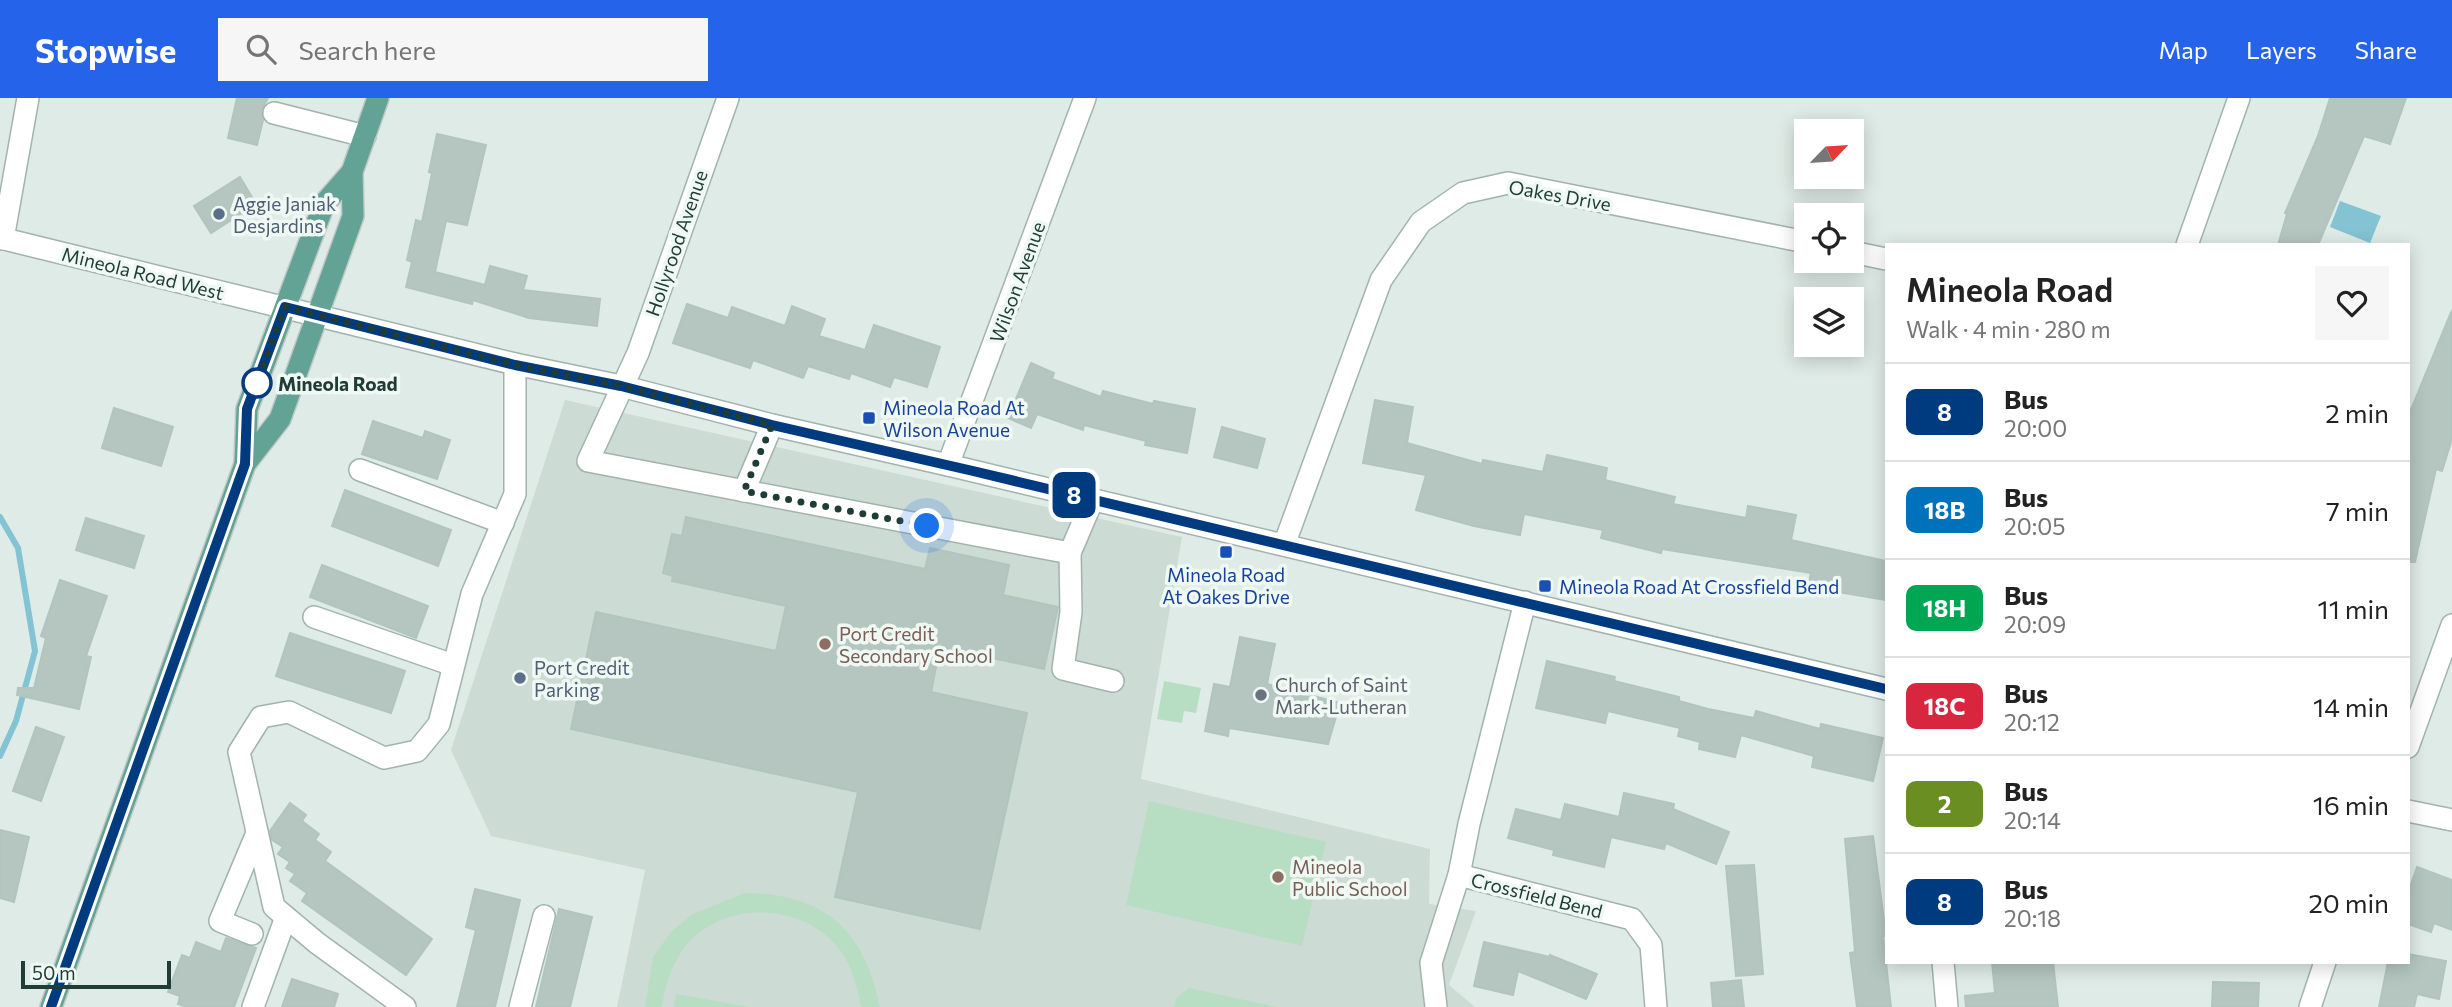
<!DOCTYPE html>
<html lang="en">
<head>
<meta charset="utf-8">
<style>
  body { margin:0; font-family:Commissioner,sans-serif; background:#f6f6f6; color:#222; height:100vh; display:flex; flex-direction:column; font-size:26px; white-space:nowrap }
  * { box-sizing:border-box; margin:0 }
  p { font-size:23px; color:#767676 }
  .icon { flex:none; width:38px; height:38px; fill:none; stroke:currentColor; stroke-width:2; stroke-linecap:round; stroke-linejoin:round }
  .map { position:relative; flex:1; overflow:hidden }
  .sheet { position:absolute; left:1885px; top:145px; width:525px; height:721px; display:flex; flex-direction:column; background:#fff; border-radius:0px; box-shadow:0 4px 18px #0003 }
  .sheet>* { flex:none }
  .badge { padding:0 14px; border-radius:10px; font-size:24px; line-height:46px }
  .needle { width:46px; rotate:65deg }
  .buttons { position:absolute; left:1794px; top:21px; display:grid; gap:14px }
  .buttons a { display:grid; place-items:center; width:70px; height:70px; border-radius:0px; background:#fff; box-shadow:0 4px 18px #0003; font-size:35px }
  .scale { position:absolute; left:21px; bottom:18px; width:150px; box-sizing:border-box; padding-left:7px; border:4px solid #1f3c36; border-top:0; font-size:19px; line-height:24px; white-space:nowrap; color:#1f3c36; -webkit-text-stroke:5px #f0f8f4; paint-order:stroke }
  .you { position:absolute; width:35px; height:35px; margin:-18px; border:5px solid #fff; border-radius:50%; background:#1a73e8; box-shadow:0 0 0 10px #1a73e833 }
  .map>.badge { position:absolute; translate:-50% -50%; box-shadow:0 0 0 4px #fff }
  .round { display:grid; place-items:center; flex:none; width:74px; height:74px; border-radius:0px; background:#f6f6f6 }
  .head { display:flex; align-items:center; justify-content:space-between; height:119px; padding:0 21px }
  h1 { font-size:33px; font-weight:600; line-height:52px }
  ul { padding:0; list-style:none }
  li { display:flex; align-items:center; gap:21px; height:98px; padding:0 21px; border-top:2px solid #e0e0e0 }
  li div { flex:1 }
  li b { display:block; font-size:26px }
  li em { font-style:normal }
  li .badge { min-width:77px; font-weight:700; text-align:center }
  header { display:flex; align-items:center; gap:42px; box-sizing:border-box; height:98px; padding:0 35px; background:#2563eb; color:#fff }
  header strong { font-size:33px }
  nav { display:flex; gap:38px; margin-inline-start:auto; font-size:24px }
  .search { width:490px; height:63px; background:#f6f6f6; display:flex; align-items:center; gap:18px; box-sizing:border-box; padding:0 24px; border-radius:0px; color:#767676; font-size:26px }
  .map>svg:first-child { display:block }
  .built { fill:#cddbd5 }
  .green { fill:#b7ddc3 }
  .water { fill:#84c3d3 }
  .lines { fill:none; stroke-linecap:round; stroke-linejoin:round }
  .stream { stroke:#84c3d3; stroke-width:6 }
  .building { fill:#b4c6bf; stroke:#b1c5be; stroke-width:2 }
  .minor-casing { stroke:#a2b3ae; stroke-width:24 }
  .major-casing { stroke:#c0c8c7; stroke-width:24 }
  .minor { stroke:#fff; stroke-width:21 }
  .major { stroke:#62a395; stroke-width:21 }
  .line-casing { stroke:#fff; stroke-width:16 }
  .line { stroke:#003b80; stroke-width:10 }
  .walk { stroke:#1f3c36; stroke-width:7; stroke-dasharray:0 12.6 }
  .service-dot { fill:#5c6f8a; stroke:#f0f8f4; stroke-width:2.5 }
  .stop-dot { fill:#fff; stroke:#003b80; stroke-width:3.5 }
  .transit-dot { fill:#1a4fb4; stroke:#f0f8f4; stroke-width:2.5 }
  .education-dot { fill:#8d6e63; stroke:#f0f8f4; stroke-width:2.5 }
  .worship-dot { fill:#6b7280; stroke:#f0f8f4; stroke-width:2.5 }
  .labels { text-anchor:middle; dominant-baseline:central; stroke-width:7; stroke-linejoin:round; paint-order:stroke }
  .street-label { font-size:19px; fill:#1f3c36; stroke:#f0f8f4 }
  .service-label { font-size:19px; fill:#4e5e75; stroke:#f0f8f4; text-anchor:start }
  .stop-label { font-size:19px; font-weight:bold; fill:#1f3c36; stroke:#f0f8f4; text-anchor:start }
  .transit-label { font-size:19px; fill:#164399; stroke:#f0f8f4; text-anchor:start }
  .education-label { font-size:19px; fill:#785e54; stroke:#f0f8f4; text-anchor:start }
  .worship-label { font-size:19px; fill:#5b616d; stroke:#f0f8f4; text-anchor:start }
</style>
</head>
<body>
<header>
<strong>Stopwise</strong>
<div class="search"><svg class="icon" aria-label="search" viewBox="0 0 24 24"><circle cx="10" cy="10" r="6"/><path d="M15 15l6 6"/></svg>Search here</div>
<nav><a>Map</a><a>Layers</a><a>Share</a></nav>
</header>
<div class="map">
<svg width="2452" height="909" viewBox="0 0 2452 909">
  <rect width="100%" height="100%" fill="#dfebe6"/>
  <path class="built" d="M 565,302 L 1182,439 L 1141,681 L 1430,751 L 1429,806 L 1476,813 L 1449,887 L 1475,909 L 617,909 L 645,772 L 491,738 L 451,652 Z"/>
  <g class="green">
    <path d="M 1164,583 L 1201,590 L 1196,615 L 1184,613 L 1182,625 L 1157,621 Z"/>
    <path d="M 1149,703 L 1326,744 L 1302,848 L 1126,807 Z"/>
    <path d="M 744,795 C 824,795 865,832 880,909 L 861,909 C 857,886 850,862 834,845 C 795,802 715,804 682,853 C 670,871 665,889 662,909 L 645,909 L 653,859 L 671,834 L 693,816 Z"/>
    <path d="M 1189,890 L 1277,909 L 1174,909 L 1176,900 Z"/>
    <path d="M 676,896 L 750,909 L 674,909 Z"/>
  </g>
  <path class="water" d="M 2340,103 L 2381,118 L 2370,145 L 2330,129 Z"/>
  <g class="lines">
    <path class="stream" d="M 0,419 L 18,450 L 35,553 L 16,623 L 0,658"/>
  </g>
  <g class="building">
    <path d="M 237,0 L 268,0 L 261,12 L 263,22 L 257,47 L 228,40 Z"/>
    <path d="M 2330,0 L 2406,0 L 2390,46 L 2364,38 L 2318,147 L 2278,147 L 2287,116 L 2285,115 L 2318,38 Z"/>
    <path d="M 437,36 L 486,47 L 467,127 L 446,123 L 435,174 L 485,187 L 490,168 L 527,178 L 523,192 L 600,201 L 597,228 L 529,220 L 473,202 L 472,206 L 406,189 L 412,164 L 407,162 L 416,122 L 422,124 L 432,75 L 429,74 Z"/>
    <path d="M 240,79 L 256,106 L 211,135 L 194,108 Z"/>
    <path d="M 687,206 L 728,220 L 732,209 L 785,228 L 792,208 L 825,221 L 819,238 L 865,252 L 874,227 L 940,249 L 927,289 L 894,279 L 890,289 L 851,275 L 849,281 L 808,268 L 803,280 L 753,262 L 750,270 L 673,245 Z"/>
    <path d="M 2452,212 L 2452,341 L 2442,373 L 2436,371 L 2415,464 L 2408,464 L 2408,319 Z"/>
    <path d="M 1031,265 L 1054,275 L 1052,281 L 1101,299 L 1103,293 L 1153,306 L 1154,303 L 1195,311 L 1187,355 L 1145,347 L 1146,343 L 1084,327 L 1083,332 L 1037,316 L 1031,330 L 1008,320 Z"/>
    <path d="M 1375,302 L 1413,309 L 1407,345 L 1482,366 L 1483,362 L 1543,374 L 1547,357 L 1607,370 L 1605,382 L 1675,399 L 1673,406 L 1746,420 L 1748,408 L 1796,417 L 1791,442 L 1886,463 L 1886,502 L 1808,489 L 1811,475 L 1662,451 L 1661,455 L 1601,440 L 1603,432 L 1524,416 L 1520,437 L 1474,428 L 1416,412 L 1426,377 L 1363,365 Z"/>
    <path d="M 114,310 L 173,329 L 161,368 L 102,350 Z"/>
    <path d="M 373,323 L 423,340 L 425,333 L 450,342 L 437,381 L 362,356 Z"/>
    <path d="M 1222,329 L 1265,341 L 1257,370 L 1214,359 Z"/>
    <path d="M 345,392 L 451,432 L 438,468 L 332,428 Z"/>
    <path d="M 686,419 L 925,471 L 930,450 L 1009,467 L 1003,497 L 1058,509 L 1044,571 L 940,549 L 931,594 L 1027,615 L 980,831 L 835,799 L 858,694 L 571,631 L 596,514 L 776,553 L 786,508 L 672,483 L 673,478 L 663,475 L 672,436 L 682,438 Z"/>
    <path d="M 86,420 L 144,438 L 134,470 L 76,452 Z"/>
    <path d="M 322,467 L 428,508 L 416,540 L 310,499 Z"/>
    <path d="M 60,482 L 107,498 L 86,558 L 91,559 L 79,611 L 17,597 L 18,590 L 34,590 L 46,540 L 41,538 Z"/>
    <path d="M 290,535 L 405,573 L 391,615 L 276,578 Z"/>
    <path d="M 1240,539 L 1275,546 L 1267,586 L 1340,605 L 1328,646 L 1229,630 L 1228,638 L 1205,633 L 1214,586 L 1230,589 Z"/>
    <path d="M 1547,563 L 1615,579 L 1614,583 L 1679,599 L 1679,603 L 1708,611 L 1754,620 L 1756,613 L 1820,631 L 1821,626 L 1883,640 L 1873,683 L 1812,669 L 1814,658 L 1741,637 L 1735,659 L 1699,651 L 1700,644 L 1678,638 L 1680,630 L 1608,613 L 1605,625 L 1536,610 Z"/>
    <path d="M 36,629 L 64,639 L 41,703 L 13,693 Z"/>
    <path d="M 1624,695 L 1674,706 L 1673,711 L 1729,734 L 1716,766 L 1666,745 L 1664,751 L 1611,739 L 1604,769 L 1553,757 L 1554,752 L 1508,740 L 1516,711 L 1561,722 L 1565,706 L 1619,719 Z"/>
    <path d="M 290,705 L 306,717 L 302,723 L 319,736 L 315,742 L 331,754 L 325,763 L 432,841 L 406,877 L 302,803 L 307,795 L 290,783 L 295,776 L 286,770 L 290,764 L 278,756 L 283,749 L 272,742 L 270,733 Z"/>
    <path d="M 0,732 L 29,739 L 14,804 L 0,800 Z"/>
    <path d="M 1873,738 L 1886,838 L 1883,838 L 1891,909 L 1857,909 L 1850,855 L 1855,854 L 1845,741 Z"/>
    <path d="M 1754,767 L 1763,876 L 1736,878 L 1726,768 Z"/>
    <path d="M 2417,769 L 2452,782 L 2452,832 L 2434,825 L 2431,834 L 2408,826 L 2408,795 Z"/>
    <path d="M 475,791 L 520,802 L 495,909 L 457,909 L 476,832 L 466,829 Z"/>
    <path d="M 559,811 L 592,819 L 570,909 L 536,909 Z"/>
    <path d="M 226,840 L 256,850 L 234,909 L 187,909 L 178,906 L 180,898 L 168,894 L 182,857 L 190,860 L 196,844 L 221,854 Z"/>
    <path d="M 1484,844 L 1550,859 L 1550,857 L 1597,876 L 1586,901 L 1518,873 L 1513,897 L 1474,888 Z"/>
    <path d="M 2408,856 L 2446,863 L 2439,901 L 2417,896 L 2414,909 L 2379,909 L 2388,864 L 2408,864 Z"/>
    <path d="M 1992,864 L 2053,864 L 2058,909 L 1966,909 L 1965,898 L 1995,895 Z"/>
    <path d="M 292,881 L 338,896 L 334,909 L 282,909 Z"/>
    <path d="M 1741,882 L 1744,909 L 1713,909 L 1711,885 Z"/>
    <path d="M 2213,884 L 2259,885 L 2258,909 L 2212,909 Z"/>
  </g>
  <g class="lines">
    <defs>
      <g id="minor">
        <path d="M 728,0 L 638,255 L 588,363 L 1070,455 L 1093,401"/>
        <path d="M 274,15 L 365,38"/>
        <path d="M 0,140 L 515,266 L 621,288 L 772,327 L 948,367 L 1886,591"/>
        <path d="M 3,141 L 28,0"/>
        <path d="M 2187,147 L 2239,0"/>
        <path d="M 1852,154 L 1886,161"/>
        <path d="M 948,367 L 1085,0"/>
        <path d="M 360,372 L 503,425"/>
        <path d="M 744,393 L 772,327"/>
        <path d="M 1284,447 L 1381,182 L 1421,124 L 1463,95 L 1508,85 L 1806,144"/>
        <path d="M 1070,455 L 1071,514 L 1063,571 L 1113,583"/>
        <path d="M 1525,504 L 1469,726 L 1459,777 L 1632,821 L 1651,847 L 1656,909"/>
        <path d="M 314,519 L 453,567"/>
        <path d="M 2408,649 L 2452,527"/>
        <path d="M 2408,713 L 2452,722"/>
        <path d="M 252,836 L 220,823 L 257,735"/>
        <path d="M 1943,864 L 1947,909"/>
        <path d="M 253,909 L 286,819"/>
        <path d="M 405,909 L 317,845 L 274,809 L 239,654 L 261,619 L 289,614 L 384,660 L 417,653 L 439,626 L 472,496 L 515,396 L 515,266"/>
        <path d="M 520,909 L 544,818"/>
        <path d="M 1436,909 L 1431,865 L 1459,777"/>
        <path d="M 2310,909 L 2325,864"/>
      </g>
      <g id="major">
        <path d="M 245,366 L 247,311 L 324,106 L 352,74"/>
        <path d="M 51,909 L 245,366 L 280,321 L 353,118 L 352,74 L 378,0"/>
      </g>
    </defs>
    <use href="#minor" class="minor-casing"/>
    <use href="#major" class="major-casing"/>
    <use href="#minor" class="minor"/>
    <use href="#major" class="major"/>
  </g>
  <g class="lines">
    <defs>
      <path id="line" d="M 51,909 L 245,366 L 247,311 L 285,209 L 515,267 L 621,288 L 772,327 L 973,373 L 1886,591"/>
    </defs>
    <use href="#line" class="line-casing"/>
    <use href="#line" class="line"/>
    <path class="walk" d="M 257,285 L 256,288 L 285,209 L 515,267 L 621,288 L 772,327 L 744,393 L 927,428"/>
  </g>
  <g class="service-dot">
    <circle cx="219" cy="116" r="7"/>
    <circle cx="520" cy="580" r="7"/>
  </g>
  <circle class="stop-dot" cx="257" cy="285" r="14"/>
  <g class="transit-dot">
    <rect x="862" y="313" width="14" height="14" rx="3.5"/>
    <rect x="1219" y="447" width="14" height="14" rx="3.5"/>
    <rect x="1538" y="481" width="14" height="14" rx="3.5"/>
  </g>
  <g class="education-dot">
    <circle cx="825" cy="546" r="7"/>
    <circle cx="1278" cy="779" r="7"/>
  </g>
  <circle class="worship-dot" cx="1261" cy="597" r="7"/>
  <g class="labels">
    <g class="street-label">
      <text transform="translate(1560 97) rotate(10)">Oakes Drive</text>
      <text transform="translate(676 145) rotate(-71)">Hollyrood Avenue</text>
      <text transform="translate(143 175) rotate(14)">Mineola Road West</text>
      <text transform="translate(1017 184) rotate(-70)">Wilson Avenue</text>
      <text transform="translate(1537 797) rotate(14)">Crossfield Bend</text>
    </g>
    <g class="service-label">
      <text x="233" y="105">Aggie Janiak<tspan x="233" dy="22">Desjardins</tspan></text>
      <text x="534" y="569">Port Credit<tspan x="534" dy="22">Parking</tspan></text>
    </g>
    <g class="stop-label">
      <text x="278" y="285">Mineola Road</text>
    </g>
    <g class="transit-label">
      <text x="883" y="309">Mineola Road At<tspan x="883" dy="22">Wilson Avenue</tspan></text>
      <text x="1226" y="476" text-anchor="middle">Mineola Road<tspan x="1226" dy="22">At Oakes Drive</tspan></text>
      <text x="1559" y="488">Mineola Road At Crossfield Bend</text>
    </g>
    <g class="education-label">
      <text x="839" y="535">Port Credit<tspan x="839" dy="22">Secondary School</tspan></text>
      <text x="1292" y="768">Mineola<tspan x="1292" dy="22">Public School</tspan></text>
    </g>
    <g class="worship-label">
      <text x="1275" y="586">Church of Saint<tspan x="1275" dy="22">Mark-Lutheran</tspan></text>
    </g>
  </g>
</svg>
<div class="buttons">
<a><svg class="needle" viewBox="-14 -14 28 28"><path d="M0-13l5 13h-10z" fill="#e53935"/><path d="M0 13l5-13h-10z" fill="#767676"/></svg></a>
<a><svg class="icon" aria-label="locate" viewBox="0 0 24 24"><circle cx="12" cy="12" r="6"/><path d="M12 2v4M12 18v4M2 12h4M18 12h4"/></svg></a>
<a><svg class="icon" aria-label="layers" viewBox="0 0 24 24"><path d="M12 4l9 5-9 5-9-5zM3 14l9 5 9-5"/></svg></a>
</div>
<div class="scale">50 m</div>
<div class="you" style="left:927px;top:428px"></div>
<b class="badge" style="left:1074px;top:397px;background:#003b80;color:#fff">8</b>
<section class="sheet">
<div class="head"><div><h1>Mineola Road</h1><p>Walk · 4 min · 280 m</p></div><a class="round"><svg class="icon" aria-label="heart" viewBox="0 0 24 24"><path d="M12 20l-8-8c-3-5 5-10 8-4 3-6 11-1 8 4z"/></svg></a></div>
<ul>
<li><span class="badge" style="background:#003b80;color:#fff">8</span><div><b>Bus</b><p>20:00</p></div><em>2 min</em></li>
<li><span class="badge" style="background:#0072bc;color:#fff">18B</span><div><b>Bus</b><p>20:05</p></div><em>7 min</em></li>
<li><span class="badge" style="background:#00a651;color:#fff">18H</span><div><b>Bus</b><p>20:09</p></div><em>11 min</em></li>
<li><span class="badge" style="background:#d7263d;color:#fff">18C</span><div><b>Bus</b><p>20:12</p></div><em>14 min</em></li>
<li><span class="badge" style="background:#6b8e23;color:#fff">2</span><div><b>Bus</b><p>20:14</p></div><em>16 min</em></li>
<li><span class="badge" style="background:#003b80;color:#fff">8</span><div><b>Bus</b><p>20:18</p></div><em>20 min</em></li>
</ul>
</section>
</div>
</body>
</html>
